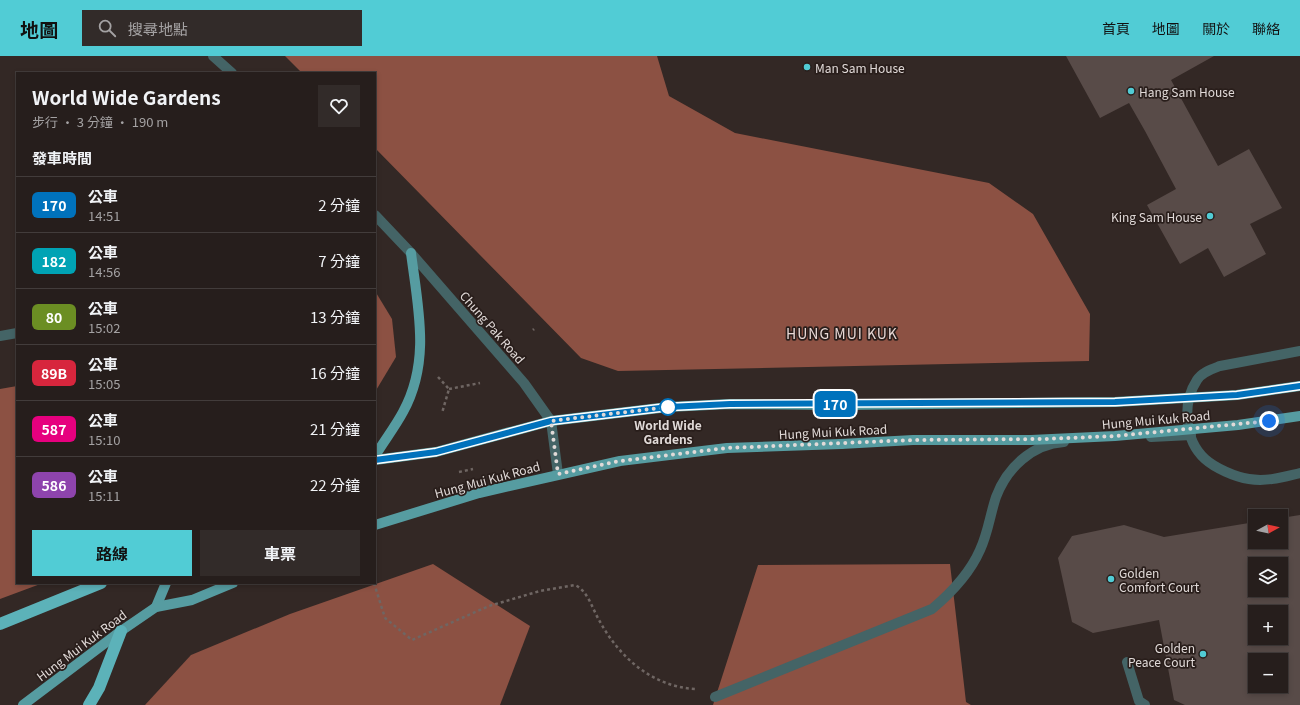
<!DOCTYPE html>
<html lang="zh-TW">
<head>
<meta charset="utf-8">
<style>
  body { margin:0; font-family:Georgia,"Noto Sans TC",serif; background:#322b29; color:#f1f3f6; height:100vh; display:flex; flex-direction:column; font-size:15px; white-space:nowrap }
  * { box-sizing:border-box; margin:0 }
  p { font-size:13px; color:#a4a2a3 }
  .icon { flex:none; width:22px; height:22px; fill:none; stroke:currentColor; stroke-width:2; stroke-linecap:round; stroke-linejoin:round }
  .map { position:relative; flex:1; overflow:hidden }
  .drawer { position:absolute; left:16px; top:16px; width:360px; height:512px; display:flex; flex-direction:column; background:#261e1c; border-radius:0px; box-shadow:0 2px 6px #0003,0 0 0 1px #423c3b }
  .drawer>* { flex:none }
  .badge { padding:0 8px; border-radius:6px; font-size:14px; line-height:26px }
  .needle { width:26px; rotate:82deg }
  .controls { position:absolute; left:1248px; top:453px; display:grid; gap:8px }
  .controls a { display:grid; place-items:center; width:40px; height:40px; border-radius:0px; background:#261e1c; box-shadow:0 2px 6px #0003,0 0 0 1px #423c3b; font-size:20px }
  .you { position:absolute; width:20px; height:20px; margin:-10px; border:3px solid #fff; border-radius:50%; background:#1a73e8; box-shadow:0 0 0 6px #1a73e833 }
  .map>.badge { position:absolute; translate:-50% -50%; box-shadow:0 0 0 2px #fff }
  h2 { padding:0 16px; font-size:15px; line-height:36px }
  .round { display:grid; place-items:center; flex:none; width:42px; height:42px; border-radius:0px; background:#322b29 }
  .headline { display:flex; align-items:center; justify-content:space-between; height:68px; padding:0 16px }
  h1 { font-size:19px; font-weight:700; line-height:30px }
  .primary-button { display:flex; gap:8px; margin-top:auto; padding:8px 16px }
  .primary-button a { flex:1; height:46px; border-radius:0px; background:#51ccd5; color:#111; font-size:16px; font-weight:700; line-height:46px; text-align:center }
  .primary-button a+a { background:#322b29; color:#f1f3f6 }
  ul { padding:0; list-style:none }
  li { display:flex; align-items:center; gap:12px; height:56px; padding:0 16px; border-top:1px solid #423c3b }
  li div { flex:1 }
  li b { display:block; font-size:15px }
  li em { font-style:normal }
  li .badge { min-width:44px; font-weight:700; text-align:center }
  header { display:flex; align-items:center; gap:24px; box-sizing:border-box; height:56px; padding:0 20px; background:#51ccd5; color:#111 }
  header strong { font-size:19px }
  nav { display:flex; gap:22px; margin-inline-start:auto; font-size:14px }
  .search { width:280px; height:36px; background:#322b29; display:flex; align-items:center; gap:10px; box-sizing:border-box; padding:0 14px; border-radius:0px; color:#a4a2a3; font-size:15px }
  .map>svg:first-child { display:block }
  .forest { fill:#8c5143 }
  .building { fill:#584b48; fill-rule:evenodd }
  .lines { fill:none; stroke-linecap:round; stroke-linejoin:round }
  .path { stroke:#6f6663; stroke-width:2.5; stroke-dasharray:3 3; stroke-linecap:butt }
  .lane { stroke:#446466; stroke-width:10 }
  .street { stroke:#446466; stroke-width:10 }
  .primary { stroke:#569ca1; stroke-width:10 }
  .highway { stroke:#5cb2b9; stroke-width:12 }
  .primary-bridge { stroke:#569ca1; stroke-width:10 }
  .line-casing { stroke:#fff; stroke-width:9 }
  .line { stroke:#0072bc; stroke-width:6 }
  .walk { stroke:#e1dad8; stroke-width:4; stroke-dasharray:0 7.2 }
  .poi-dot { fill:#51ccd5; stroke:#291e1b; stroke-width:1.5 }
  .stop-dot { fill:#fff; stroke:#0072bc; stroke-width:2 }
  .labels { text-anchor:middle; dominant-baseline:central; stroke-width:3.5; stroke-linejoin:round; paint-order:stroke }
  .poi-label { font-size:12px; fill:#e1dad8; stroke:#291e1b; text-anchor:start }
  .street-label { font-size:12px; fill:#e1dad8; stroke:#291e1b }
  .stop-label { font-size:12px; font-weight:bold; fill:#e1dad8; stroke:#291e1b }
  .quarter-label { font-size:14px; letter-spacing:1px; fill:#eadad7; stroke:#291e1b }
</style>
</head>
<body>
<header>
<strong>地圖</strong>
<div class="search"><svg class="icon" aria-label="search" viewBox="0 0 24 24"><circle cx="10" cy="10" r="6"/><path d="M15 15l6 6"/></svg>搜尋地點</div>
<nav><a>首頁</a><a>地圖</a><a>關於</a><a>聯絡</a></nav>
</header>
<div class="map">
<svg width="1300" height="649" viewBox="0 0 1300 649">
  <rect width="100%" height="100%" fill="#332825"/>
  <g class="forest">
    <path d="M 285,0 L 657,0 L 669,40 L 735,77 L 989,127 L 1033,158 L 1090,258 L 1089,305 L 618,315 L 581,302 L 375,92 L 375,17 L 302,17 Z"/>
    <path d="M 375,235 L 392,263 L 396,301 L 375,336 Z"/>
    <path d="M 17,330 L 17,527 L 43,527 L 0,543 L 0,333 Z"/>
    <path d="M 433,508 L 530,570 L 500,649 L 145,649 L 191,599 L 290,558 Z"/>
    <path d="M 950,508 L 966,646 L 971,649 L 713,649 L 758,509 Z"/>
  </g>
  <g class="building">
    <path d="M 1066,0 L 1214,0 L 1171,24 L 1218,110 L 1249,93 L 1282,152 L 1250,168 L 1266,198 L 1224,221 L 1208,192 L 1180,208 L 1147,149 L 1176,133 L 1145,75 L 1129,47 L 1100,62 Z"/>
    <path d="M 1300,459 L 1300,649 L 1185,649 L 1174,644 L 1159,564 L 1093,577 L 1072,566 L 1058,502 L 1072,480 L 1124,469 L 1164,481 L 1255,466 L 1255,486 L 1281,486 L 1281,462 ZM 1255,508 L 1281,508 L 1281,534 L 1255,534 ZM 1255,556 L 1281,556 L 1281,582 L 1255,582 ZM 1255,604 L 1281,604 L 1281,630 L 1255,630 Z"/>
  </g>
  <g class="lines">
    <g class="path">
      <path d="M 533,274 L 534,273"/>
      <path d="M 438,321 L 449,333 L 442,357"/>
      <path d="M 449,333 L 480,327"/>
      <path d="M 459,416 L 473,413"/>
      <path d="M 374,527 L 385,562 L 412,584 L 489,550 L 540,535 L 575,529 C 588,535 592,552 599,564 C 619,601 652,631 696,633"/>
    </g>
    <g class="lane">
      <path d="M 0,280 L 17,277"/>
      <path d="M 1300,295 L 1220,310 C 1212,313 1202,316 1197,324 C 1182,347 1184,384 1205,403 C 1215,412 1235,421 1249,423 C 1267,426 1283,421 1300,417"/>
      <path d="M 1151,381 L 1191,379"/>
      <path d="M 1127,606 L 1139,645 L 1145,649"/>
      <path d="M 715,641 L 932,553 C 951,537 970,517 980,494 C 988,477 990,459 996,441 C 1007,412 1032,388 1064,386"/>
    </g>
    <g class="street">
      <path d="M 213,0 L 232,17"/>
      <path d="M 375,159 L 411,197 L 524,327 L 551,365 L 558,418"/>
    </g>
    <g class="primary">
      <path d="M 375,400 C 384,385 395,371 403,356 C 431,305 418,252 411,197"/>
      <path d="M 375,404 L 436,396 L 551,365 L 668,351 L 730,348 L 841,349"/>
      <path d="M 375,469 L 479,437 L 620,405 L 727,392 L 841,388"/>
      <path d="M 156,551 L 166,527"/>
      <path d="M 23,649 L 121,575 L 156,551 L 192,544 L 233,527"/>
    </g>
    <g class="highway">
      <path d="M 0,568 L 101,527"/>
      <path d="M 89,649 L 99,632 L 121,575"/>
    </g>
    <g class="primary-bridge">
      <path d="M 841,349 L 1115,346 L 1237,339 L 1300,330"/>
      <path d="M 841,388 L 913,384 L 1031,384 L 1115,380 L 1238,369 L 1300,360"/>
    </g>
  </g>
  <g class="lines">
    <defs>
      <path id="line" d="M 375,404 L 436,396 L 551,365 L 668,351 L 730,348 L 1115,346 L 1237,339 L 1300,330"/>
    </defs>
    <use href="#line" class="line-casing"/>
    <use href="#line" class="line"/>
    <path class="walk" d="M 668,351 L 551,365 L 558,418 L 620,405 L 727,392 L 913,384 L 1045,383 L 1115,380 L 1269,365"/>
  </g>
  <g class="poi-dot">
    <circle cx="807" cy="11" r="4"/>
    <circle cx="1131" cy="35" r="4"/>
    <circle cx="1210" cy="160" r="4"/>
    <circle cx="1111" cy="523" r="4"/>
    <circle cx="1203" cy="598" r="4"/>
  </g>
  <circle class="stop-dot" cx="668" cy="351" r="8"/>
  <g class="labels">
    <g class="poi-label">
      <text x="815" y="11">Man Sam House</text>
      <text x="1139" y="35">Hang Sam House</text>
      <text x="1202" y="160" text-anchor="end">King Sam House</text>
      <text x="1119" y="516">Golden<tspan x="1119" dy="14">Comfort Court</tspan></text>
      <text x="1195" y="591" text-anchor="end">Golden<tspan x="1195" dy="14">Peace Court</tspan></text>
    </g>
    <g class="street-label">
      <text transform="translate(493 271) rotate(49)">Chung Pak Road</text>
      <text transform="translate(1156 363) rotate(-5)">Hung Mui Kuk Road</text>
      <text transform="translate(833 375) rotate(-3)">Hung Mui Kuk Road</text>
      <text transform="translate(487 423) rotate(-15)">Hung Mui Kuk Road</text>
      <text transform="translate(81 589) rotate(-37)">Hung Mui Kuk Road</text>
    </g>
    <g class="stop-label">
      <text x="668" y="368">World Wide<tspan x="668" dy="14">Gardens</tspan></text>
    </g>
    <g class="quarter-label">
      <text x="842" y="277">HUNG MUI KUK</text>
    </g>
  </g>
</svg>
<div class="controls">
<a><svg class="needle" viewBox="-14 -14 28 28"><path d="M0-13l5 13h-10z" fill="#e53935"/><path d="M0 13l5-13h-10z" fill="#a4a2a3"/></svg></a>
<a><svg class="icon" aria-label="layers" viewBox="0 0 24 24"><path d="M12 4l9 5-9 5-9-5zM3 14l9 5 9-5"/></svg></a>
<a>+</a>
<a>−</a>
</div>
<div class="you" style="left:1269px;top:365px"></div>
<b class="badge" style="left:835px;top:348px;background:#0072bc;color:#fff">170</b>
<section class="drawer">
<div class="headline"><div><h1>World Wide Gardens</h1><p>步行 · 3 分鐘 · 190 m</p></div><a class="round"><svg class="icon" aria-label="heart" viewBox="0 0 24 24"><path d="M12 20l-8-8c-3-5 5-10 8-4 3-6 11-1 8 4z"/></svg></a></div>
<h2>發車時間</h2>
<ul>
<li><span class="badge" style="background:#0072bc;color:#fff">170</span><div><b>公車</b><p>14:51</p></div><em>2 分鐘</em></li>
<li><span class="badge" style="background:#00a3b4;color:#fff">182</span><div><b>公車</b><p>14:56</p></div><em>7 分鐘</em></li>
<li><span class="badge" style="background:#6b8e23;color:#fff">80</span><div><b>公車</b><p>15:02</p></div><em>13 分鐘</em></li>
<li><span class="badge" style="background:#d7263d;color:#fff">89B</span><div><b>公車</b><p>15:05</p></div><em>16 分鐘</em></li>
<li><span class="badge" style="background:#e6007e;color:#fff">587</span><div><b>公車</b><p>15:10</p></div><em>21 分鐘</em></li>
<li><span class="badge" style="background:#8e44ad;color:#fff">586</span><div><b>公車</b><p>15:11</p></div><em>22 分鐘</em></li>
</ul>
<div class="primary-button"><a>路線</a><a>車票</a></div>
</section>
</div>
</body>
</html>
